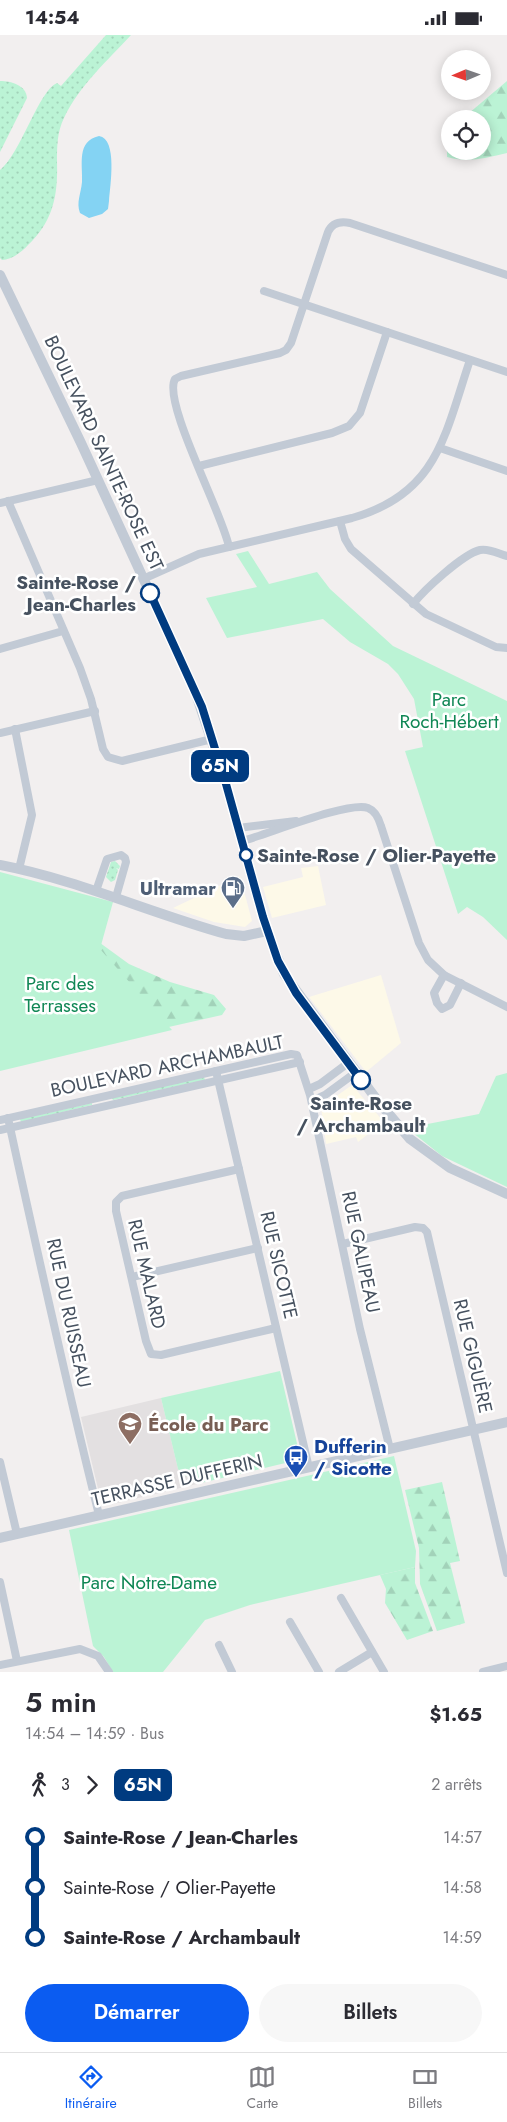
<!DOCTYPE html>
<html lang="fr">
<head>
<meta charset="utf-8">
<style>
  body { margin:0; font-family:Jost,sans-serif; background:#f7f7f7; color:#2b2b33; height:100vh; display:flex; flex-direction:column; font-size:19px; white-space:nowrap }
  * { box-sizing:border-box; margin:0 }
  p { font-size:16px; color:#7c7c81 }
  .icon { flex:none; width:28px; height:28px; fill:none; stroke:currentColor; stroke-width:2; stroke-linecap:round; stroke-linejoin:round }
  .map { position:relative; height:1637px; overflow:hidden }
  .details { display:flex; flex-direction:column; background:#fff; flex:1 }
  .details>* { flex:none }
  .badge { padding:0 10px; border-radius:8px; font-size:18px; line-height:32px }
  .needle { width:32px; rotate:268deg }
  .fabs { position:absolute; left:441px; top:15px; display:grid; gap:10px }
  .fabs a { display:grid; place-items:center; width:50px; height:50px; border-radius:50%; background:#fff; box-shadow:0 2px 12px #0003; font-size:25px }
  .map>.badge { position:absolute; translate:-50% -50%; box-shadow:0 0 0 2px #fff }
  .legs { display:flex; align-items:center; gap:8px; height:55px; padding:0 25px; font-size:16px }
  .legs p { margin-inline-start:auto }
  .summary { display:flex; align-items:center; justify-content:space-between; height:85px; padding:0 25px }
  h1 { font-size:28px; font-weight:600; line-height:38px }
  .primary-button { display:flex; gap:10px; margin-top:auto; padding:10px 25px }
  .primary-button a { flex:1; height:58px; border-radius:30px; background:#0b5cf1; color:#fff; font-size:20px; font-weight:600; line-height:58px; text-align:center }
  .primary-button a+a { background:#f7f7f7; color:#2b2b33 }
  ul { padding:0 25px; list-style:none }
  li { display:flex; align-items:center; gap:18px; height:50px; font-size:19px }
  li i { display:grid; place-items:center; width:8px; height:100%; margin:0 6px; background:currentColor }
  li i::after { content:''; width:12px; height:12px; margin:-6px; border:4px solid; border-radius:50%; background:#fff }
  li p { margin-inline-start:auto }
  li:first-child i { background:linear-gradient(#0000 50%,currentColor 0) }
  li:last-child i { background:linear-gradient(currentColor 50%,#0000 0) }
  .status { display:flex; justify-content:space-between; align-items:center; height:35px; padding:0 25px; background:#fff; direction:ltr }
  .status svg { height:14px; fill:currentColor }
  .tabs { display:flex; justify-content:space-around; align-items:center; height:70px; border-top:1px solid #e1e1e2; background:#fff; font-size:14px; color:#7c7c81 }
  .tabs a { display:grid; justify-items:center; gap:2px }
  .tabs .on { color:#0b5cf1 }
  .map>svg:first-child { display:block }
  .commercial { fill:#fdf9e8 }
  .education { fill:#e3e0e1 }
  .grass { fill:url(#grass-dots) }
  .forest { fill:url(#forest-firs) }
  .park { fill:#bbf3d5 }
  .water { fill:#84d3f3 }
  .lines { fill:none; stroke-linecap:round; stroke-linejoin:round }
  .minor { stroke:#c2cad5; stroke-width:8 }
  .tertiary { stroke:#c2cad5; stroke-width:10 }
  .line-1-casing { stroke:#fff; stroke-width:11 }
  .line-1 { stroke:#003b80; stroke-width:8 }
  .stop-1-dot { fill:#fff; stroke:#003b80; stroke-width:2.5 }
  .labels { text-anchor:middle; dominant-baseline:central; stroke-width:5; stroke-linejoin:round; paint-order:stroke }
  .street-label { font-size:19px; fill:#46515f; stroke:#fff }
  .stop-label { font-size:19px; font-weight:bold; fill:#46515f; stroke:#fff; text-anchor:end }
  .park-label { font-size:19px; fill:#108755; stroke:#fff }
  .service-label { font-size:19px; font-weight:bold; fill:#4e5e75; stroke:#fff; text-anchor:end }
  .education-label { font-size:19px; font-weight:bold; fill:#785e54; stroke:#fff; text-anchor:start }
  .transit-label { font-size:19px; font-weight:bold; fill:#164399; stroke:#fff; text-anchor:start }
</style>
</head>
<body>
<div class="status"><b>14:54</b><svg viewBox="0 0 49 12"><path d="M0 12V9h3v3zM5 12V6h3v6zM10 12V3h3v9zM15 12V0h3v12zM26 1h20v11H26zM47 4h2v5h-2z"/></svg></div>
<div class="map">
<svg width="507" height="1637" viewBox="0 0 507 1637">
  <defs>
    <pattern id="grass-dots" width="8" height="8" patternUnits="userSpaceOnUse" patternTransform="scale(1.25)"><rect width="8" height="8" fill="#bbf3d5"/><path d="M2 2h.1M6 6h.1" fill="none" stroke="#a2d2b9" stroke-width="1.8" stroke-linecap="round"/></pattern>
    <pattern id="forest-firs" width="22" height="20" patternUnits="userSpaceOnUse" patternTransform="scale(1.25)"><rect width="22" height="20" fill="#bbf3d5"/><path d="M5 1l3.5 6h-7zM16 11l3.5 6h-7z" fill="#a2d2b9"/></pattern>
  </defs>
  <rect width="100%" height="100%" fill="#f2efef"/>
  <g class="commercial">
    <path d="M 318,831 L 326,870 L 272,883 L 263,852 L 303,842 L 301,833 Z"/>
    <path d="M 240,841 L 252,886 L 245,892 L 214,887 L 173,873 Z"/>
    <path d="M 381,940 L 401,1008 L 366,1037 L 309,962 Z"/>
    <path d="M 352,1050 L 384,1087 L 358,1107 L 356,1102 L 326,1109 L 321,1072 Z"/>
  </g>
  <path class="education" d="M 161,1363 L 178,1434 L 182,1439 L 201,1448 L 105,1471 L 99,1458 L 81,1382 Z"/>
  <g class="grass">
    <path d="M 106,0 L 131,0 C 108,25 79,51 64,83 C 57,97 57,112 57,127 C 58,161 53,186 28,210 C 22,217 11,225 2,225 L 0,223 L 0,135 C 21,118 39,55 57,48 L 61,51 Z"/>
    <path d="M 0,46 C 11,46 26,50 27,63 L 0,117 Z"/>
    <path d="M 115,826 L 120,831 L 119,834 L 116,833 L 118,835 L 115,845 L 111,847 L 106,842 L 111,827 Z"/>
    <path d="M 204,1042 L 205,1045 L 113,1065 L 112,1063 Z"/>
    <path d="M 92,1068 L 92,1070 L 21,1087 L 20,1084 Z"/>
  </g>
  <g class="forest">
    <path d="M 507,46 L 507,118 C 486,123 467,128 447,122 L 447,108 L 450,103 L 450,116 L 482,116 L 482,84 L 462,84 Z"/>
    <path d="M 0,895 L 96,905 L 129,929 L 170,947 L 214,960 L 226,974 L 222,980 L 0,1030 Z"/>
    <path d="M 442,1447 L 460,1526 L 450,1528 L 465,1588 L 437,1596 L 420,1549 L 419,1513 L 405,1455 Z"/>
    <path d="M 415,1532 L 415,1548 L 433,1596 L 407,1605 L 385,1568 L 386,1554 L 380,1540 Z"/>
  </g>
  <g class="park">
    <path d="M 248,516 L 269,549 L 317,537 L 330,554 L 393,611 L 507,666 L 507,905 L 483,882 L 467,872 L 458,879 L 405,716 L 423,712 L 414,664 L 398,639 L 388,629 L 350,607 L 323,584 L 227,603 L 206,563 L 257,552 L 236,519 Z"/>
    <path d="M 0,837 L 113,867 L 100,914 L 172,995 L 0,1036 Z"/>
    <path d="M 507,1038 L 507,1152 L 442,1121 L 407,1093 L 479,1079 L 496,1041 Z"/>
    <path d="M 280,1336 L 299,1417 L 298,1425 L 201,1448 L 182,1439 L 178,1434 L 161,1363 Z"/>
    <path d="M 394,1421 L 416,1516 L 415,1532 L 250,1570 L 205,1585 L 163,1637 L 113,1637 L 104,1622 L 93,1611 L 69,1495 Z"/>
  </g>
  <path class="water" d="M 99,101 C 118,104 110,151 109,166 L 108,174 L 102,179 L 89,183 L 80,178 C 76,167 81,159 82,147 C 83,130 76,106 99,101 Z"/>
  <g class="lines">
    <g class="minor">
      <path d="M 264,256 L 507,337"/>
      <path d="M 440,413 L 507,436"/>
      <path d="M 199,431 L 332,398 L 349,391 L 360,378 L 387,297"/>
      <path d="M 8,466 L 80,633 L 91,664 L 103,714 L 108,722 L 122,726 L 212,704"/>
      <path d="M 0,468 L 98,445"/>
      <path d="M 340,486 L 345,504 L 351,514 L 426,579 L 496,612 L 507,613"/>
      <path d="M 229,512 C 223,479 162,367 175,344 L 181,341 L 280,318 L 286,315 L 291,308 L 328,197 C 332,188 340,186 350,188 L 507,240"/>
      <path d="M 143,544 L 199,519 L 352,483 C 438,459 445,399 470,325"/>
      <path d="M 413,569 C 424,555 463,519 480,515 C 489,513 499,519 507,521"/>
      <path d="M 0,614 L 63,596"/>
      <path d="M 15,694 L 32,780 L 19,834"/>
      <path d="M 0,698 L 95,676"/>
      <path d="M 238,793 L 296,786"/>
      <path d="M 242,806 C 266,800 348,766 368,773 C 376,776 379,784 381,791 L 419,908 L 428,925 L 444,940 L 507,972"/>
      <path d="M 96,856 L 107,824 L 121,820 L 125,823 L 126,827 L 116,862"/>
      <path d="M 444,940 L 434,958 L 437,968 L 442,974 L 450,970 L 461,948"/>
      <path d="M 216,1036 L 309,1433"/>
      <path d="M 309,1054 L 320,1049 L 348,1028"/>
      <path d="M 312,1066 L 325,1060 L 355,1038"/>
      <path d="M 8,1083 C 37,1216 66,1348 99,1480"/>
      <path d="M 0,1085 L 291,1019 L 297,1020 L 310,1060 L 360,1294 L 390,1414"/>
      <path d="M 0,1095 L 300,1027"/>
      <path d="M 239,1134 L 122,1161 L 116,1167 L 116,1176 L 146,1306 L 151,1319 L 161,1320 L 276,1293"/>
      <path d="M 343,1209 L 415,1192 L 423,1193 L 427,1197 L 507,1538"/>
      <path d="M 132,1242 L 258,1213"/>
      <path d="M 0,1427 L 17,1499"/>
      <path d="M 0,1547 L 17,1626"/>
      <path d="M 341,1563 L 384,1637"/>
      <path d="M 290,1587 L 319,1637"/>
      <path d="M 219,1610 L 232,1637"/>
      <path d="M 0,1630 L 80,1614 L 98,1621 L 109,1637"/>
      <path d="M 339,1637 L 372,1617"/>
      <path d="M 483,1637 L 507,1631"/>
    </g>
    <g class="tertiary">
      <path d="M 0,240 L 81,408 L 195,656 L 226,749 L 267,896 L 284,939 L 377,1065 L 410,1104 L 450,1133 L 507,1159"/>
      <path d="M 0,830 C 78,845 150,878 226,899 L 244,901 L 267,896"/>
      <path d="M 0,1503 L 507,1387"/>
    </g>
  </g>
  <g class="lines">
    <defs>
      <path id="line-1" d="M 150,558 L 202,672 L 226,749 L 263,882 L 278,926 L 296,958 L 361,1045"/>
    </defs>
    <use href="#line-1" class="line-1-casing"/>
    <use href="#line-1" class="line-1"/>
  </g>
  <defs>
    <symbol id="fuel-pin" viewBox="-11 -11 22 30"><path d="M0 17L-7.5 6A9.5 9.5 0 1 1 7.5 6Z" fill="#5c6f8a" stroke="#fff"/><path d="M-5.5-6h7V0h2V4h1.3V-2.5L3-4.5l.8-.8L6-3V5H2.5V1h-1V6h-7ZM-4.2-4.7v3.2H.2V-4.7Z" fill="#fff"/></symbol>
    <symbol id="school-pin" viewBox="-11 -11 22 30"><path d="M0 17L-7.5 6A9.5 9.5 0 1 1 7.5 6Z" fill="#8d6e63" stroke="#fff"/><path d="M0-5L7-2L0 1L-7-2ZM-4 1L0 2.5L4 1V4Q0 6-4 4Z" fill="#fff"/></symbol>
    <symbol id="bus-pin" viewBox="-11 -11 22 30"><path d="M0 17L-7.5 6A9.5 9.5 0 1 1 7.5 6Z" fill="#1a4fb4" stroke="#fff"/><path d="M-5-6H5V4H4V6H2V4H-2V6H-4V4H-5ZM-3.5-4V0h7V-4ZM-3.5 1.2v1.5H-2V1.2ZM2 1.2v1.5H3.5V1.2Z" fill="#fff"/></symbol>
  </defs>
  <g fill-rule="evenodd">
    <use href="#fuel-pin" x="219" y="839" width="28" height="38"/>
    <use href="#school-pin" x="116" y="1375" width="28" height="38"/>
    <use href="#bus-pin" x="282" y="1408" width="28" height="38"/>
  </g>
  <g class="stop-1-dot">
    <circle cx="150" cy="558" r="9"/>
    <circle cx="246" cy="820" r="6"/>
    <circle cx="361" cy="1045" r="9"/>
  </g>
  <g class="labels">
    <g class="street-label">
      <text transform="translate(104 418) rotate(65)">BOULEVARD SAINTE-ROSE EST</text>
      <text transform="translate(167 1031) rotate(-12)">BOULEVARD ARCHAMBAULT</text>
      <text transform="translate(361 1217) rotate(78)">RUE GALIPEAU</text>
      <text transform="translate(279 1230) rotate(77)">RUE SICOTTE</text>
      <text transform="translate(147 1239) rotate(77)">RUE MALARD</text>
      <text transform="translate(69 1278) rotate(78)">RUE DU RUISSEAU</text>
      <text transform="translate(473 1321) rotate(77)">RUE GIGUÈRE</text>
      <text transform="translate(177 1445) rotate(-13)">TERRASSE DUFFERIN</text>
    </g>
    <g class="stop-label">
      <text x="136" y="547">Sainte-Rose /<tspan x="136" dy="22">Jean-Charles</tspan></text>
      <text x="257" y="820" text-anchor="start">Sainte-Rose / Olier-Payette</text>
      <text x="361" y="1068" text-anchor="middle">Sainte-Rose<tspan x="361" dy="22">/ Archambault</tspan></text>
    </g>
    <g class="park-label">
      <text x="449" y="664">Parc<tspan x="449" dy="22">Roch-Hébert</tspan></text>
      <text x="60" y="948">Parc des<tspan x="60" dy="22">Terrasses</tspan></text>
      <text x="149" y="1547">Parc Notre-Dame</text>
    </g>
    <g class="service-label">
      <text x="216" y="853">Ultramar</text>
    </g>
    <g class="education-label">
      <text x="148" y="1389">École du Parc</text>
    </g>
    <g class="transit-label">
      <text x="314" y="1411">Dufferin<tspan x="314" dy="22">/ Sicotte</tspan></text>
    </g>
  </g>
</svg>
<div class="fabs">
<a><svg class="needle" viewBox="-14 -14 28 28"><path d="M0-13l5 13h-10z" fill="#e53935"/><path d="M0 13l5-13h-10z" fill="#7c7c81"/></svg></a>
<a><svg class="icon" aria-label="locate" viewBox="0 0 24 24"><circle cx="12" cy="12" r="6"/><path d="M12 2v4M12 18v4M2 12h4M18 12h4"/></svg></a>
</div>
<b class="badge" style="left:220px;top:731px;background:#003b80;color:#fff">65N</b>
</div>
<section class="details">
<div class="summary"><div><h1>5 min</h1><p>14:54 – 14:59 · Bus</p></div><b>$1.65</b></div>
<div class="legs"><svg class="icon" aria-label="walk" viewBox="0 0 24 24"><circle cx="13" cy="4" r="2"/><path d="M13 8l-2 6 4 7M11 14l-3 7M7 12l3-4h3l4 4"/></svg>3<svg class="icon" aria-label="forward" viewBox="0 0 24 24"><path d="M9 5l7 7-7 7"/></svg><b class="badge" style="background:#003b80;color:#fff">65N</b><p>2 arrêts</p></div>
<ul>
<li><i style="color:#003b80"></i><b>Sainte-Rose / Jean-Charles</b><p>14:57</p></li>
<li><i style="color:#003b80"></i><span>Sainte-Rose / Olier-Payette</span><p>14:58</p></li>
<li><i style="color:#003b80"></i><b>Sainte-Rose / Archambault</b><p>14:59</p></li>
</ul>
<div class="primary-button"><a>Démarrer</a><a>Billets</a></div>
</section>
<nav class="tabs">
<a class="on"><svg class="icon" aria-label="directions" viewBox="0 0 24 24"><path d="M12 3l9 9-9 9-9-9zM9 14v-3h6M13 9l2 2-2 2"/></svg>Itinéraire</a>
<a><svg class="icon" aria-label="map" viewBox="0 0 24 24"><path d="M3 6l6-2 6 2 6-2v14l-6 2-6-2-6 2zM9 4v14M15 6v14"/></svg>Carte</a>
<a><svg class="icon" aria-label="tickets" viewBox="0 0 24 24"><path d="M3 7h18v10H3zM15 7v10"/></svg>Billets</a>
</nav>
</body>
</html>
